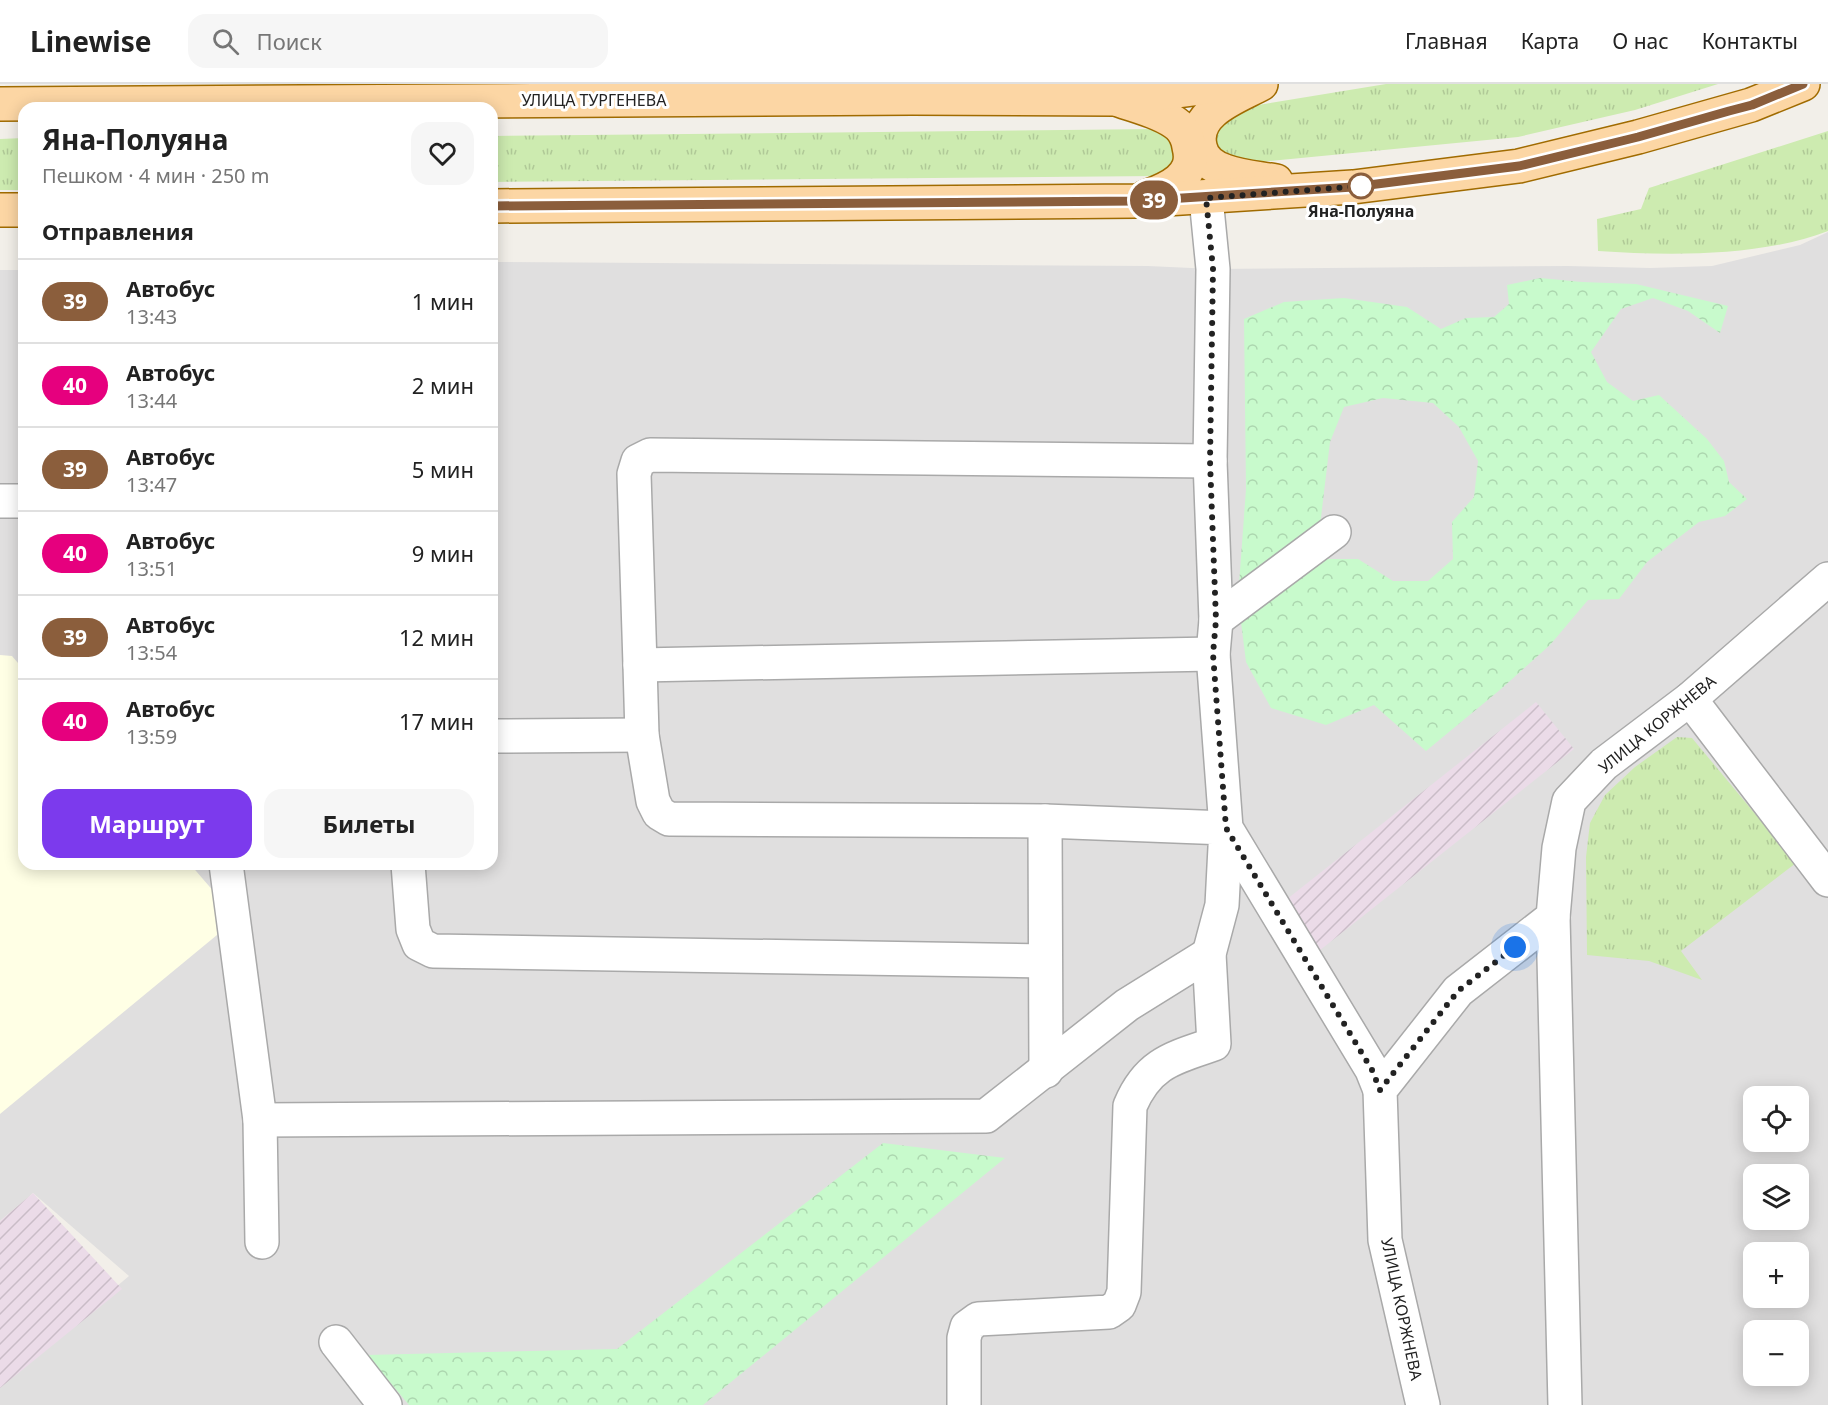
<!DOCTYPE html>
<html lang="ru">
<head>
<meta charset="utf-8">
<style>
  body { margin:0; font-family:"Noto Sans",sans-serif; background:#f6f6f6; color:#222; height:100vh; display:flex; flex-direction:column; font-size:22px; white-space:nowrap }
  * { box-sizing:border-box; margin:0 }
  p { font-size:20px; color:#767676 }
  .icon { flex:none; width:33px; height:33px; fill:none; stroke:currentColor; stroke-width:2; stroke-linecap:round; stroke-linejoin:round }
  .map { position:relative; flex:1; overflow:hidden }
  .sheet { position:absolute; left:18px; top:18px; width:480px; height:768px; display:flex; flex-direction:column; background:#fff; border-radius:18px; box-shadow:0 3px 15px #0003 }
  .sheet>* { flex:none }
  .badge { padding:0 12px; border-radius:20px; font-size:21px; line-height:39px }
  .fabs { position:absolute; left:1743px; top:1002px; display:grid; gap:12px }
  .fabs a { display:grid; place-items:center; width:66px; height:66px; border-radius:12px; background:#fff; box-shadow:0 3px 15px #0003; font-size:30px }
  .you { position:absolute; width:30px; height:30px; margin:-15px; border:4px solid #fff; border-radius:50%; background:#1a73e8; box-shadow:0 0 0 9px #1a73e833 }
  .map>.badge { position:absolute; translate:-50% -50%; box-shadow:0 0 0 3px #fff }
  h2 { padding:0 24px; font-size:22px; line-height:54px }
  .round { display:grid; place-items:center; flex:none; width:63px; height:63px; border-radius:18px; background:#f6f6f6 }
  .headline { display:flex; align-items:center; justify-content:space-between; height:102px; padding:0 24px }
  h1 { font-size:28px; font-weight:700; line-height:45px }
  .button { display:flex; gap:12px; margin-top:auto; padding:12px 24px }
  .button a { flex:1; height:69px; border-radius:18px; background:#7c3aed; color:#fff; font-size:24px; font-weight:700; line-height:69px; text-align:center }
  .button a+a { background:#f6f6f6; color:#222 }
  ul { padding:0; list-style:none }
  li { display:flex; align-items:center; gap:18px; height:84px; padding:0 24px; border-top:2px solid #e0e0e0 }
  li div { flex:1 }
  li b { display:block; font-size:22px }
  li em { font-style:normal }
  li .badge { min-width:66px; font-weight:700; text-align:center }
  header { display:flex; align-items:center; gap:36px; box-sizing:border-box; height:84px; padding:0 30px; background:#fff; border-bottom:2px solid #e0e0e0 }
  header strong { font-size:28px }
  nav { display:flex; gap:33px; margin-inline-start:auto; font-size:21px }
  .search { width:420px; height:54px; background:#f6f6f6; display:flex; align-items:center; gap:15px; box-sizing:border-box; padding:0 21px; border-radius:18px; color:#767676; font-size:22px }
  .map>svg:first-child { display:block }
  .residential { fill:#e0dfdf; fill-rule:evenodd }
  .industrial { fill:url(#industrial-furrows) }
  .education { fill:#ffffe5 }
  .grass { fill:url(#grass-tufts) }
  .park { fill:url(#park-crowns); fill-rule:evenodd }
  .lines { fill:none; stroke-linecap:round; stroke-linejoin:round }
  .minor-casing { stroke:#a9a9a9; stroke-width:36 }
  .major-casing { stroke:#a06b00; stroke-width:36 }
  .minor { stroke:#fff; stroke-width:33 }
  .major { stroke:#fcd6a4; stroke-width:33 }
  .line-casing { stroke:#fff; stroke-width:14 }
  .line { stroke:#8b5e3c; stroke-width:9 }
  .walk { stroke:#222; stroke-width:6; stroke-dasharray:0 10.8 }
  .stop-dot { fill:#fff; stroke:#8b5e3c; stroke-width:3 }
  .labels { text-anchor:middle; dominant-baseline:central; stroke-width:6; stroke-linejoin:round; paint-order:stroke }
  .street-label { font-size:16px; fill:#222; stroke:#fff }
  .stop-label { font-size:16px; font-weight:bold; fill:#222; stroke:#fff }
</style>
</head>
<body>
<header>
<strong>Linewise</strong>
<div class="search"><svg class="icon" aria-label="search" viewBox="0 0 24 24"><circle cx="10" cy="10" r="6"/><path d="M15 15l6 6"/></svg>Поиск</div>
<nav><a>Главная</a><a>Карта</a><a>О нас</a><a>Контакты</a></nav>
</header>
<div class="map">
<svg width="1828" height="1321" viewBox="0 0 1828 1321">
  <defs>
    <pattern id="industrial-furrows" width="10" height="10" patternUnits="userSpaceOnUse" patternTransform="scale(1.5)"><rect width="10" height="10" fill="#ebdbe8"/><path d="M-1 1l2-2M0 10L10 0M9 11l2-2" fill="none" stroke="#c9bcc7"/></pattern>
    <pattern id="grass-tufts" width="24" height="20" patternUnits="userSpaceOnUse" patternTransform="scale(1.5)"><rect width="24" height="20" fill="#cdebb0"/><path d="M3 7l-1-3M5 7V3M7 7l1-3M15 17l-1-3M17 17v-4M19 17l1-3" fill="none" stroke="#b0c997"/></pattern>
    <pattern id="park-crowns" width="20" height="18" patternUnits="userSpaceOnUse" patternTransform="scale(1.5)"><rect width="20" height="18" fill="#c8facc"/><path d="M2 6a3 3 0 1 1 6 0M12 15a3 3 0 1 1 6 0" fill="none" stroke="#acd6af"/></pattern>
  </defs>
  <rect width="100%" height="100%" fill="#f2efe9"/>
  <path class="residential" d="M 1828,148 L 1828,1321 L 0,1321 L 0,1301 L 129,1192 L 33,1109 L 0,1137 L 0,186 L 24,186 L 24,780 L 492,780 L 492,178 L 1148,182 L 1213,185 L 1568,182 L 1650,184 L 1712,182 L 1800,161 ZM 1754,1012 L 1798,1012 L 1798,1058 L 1754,1058 ZM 1754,1090 L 1798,1090 L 1798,1136 L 1754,1136 ZM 1754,1168 L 1798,1168 L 1798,1214 L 1754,1214 ZM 1754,1246 L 1798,1246 L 1798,1292 L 1754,1292 Z"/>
  <g class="industrial">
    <path d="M 1536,618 L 1574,665 L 1310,874 L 1272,827 Z"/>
    <path d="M 33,1109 L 122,1205 L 0,1304 L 0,1137 Z"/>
  </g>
  <path class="education" d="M 0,571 L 12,572 L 24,586 L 24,780 L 190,780 L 215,809 L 217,851 L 0,1030 Z"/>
  <g class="grass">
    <path d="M 1386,0 L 1718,0 L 1635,26 L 1518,53 L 1239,80 L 1217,67 L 1214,50 L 1234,25 Z"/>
    <path d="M 1157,45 L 1174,54 L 1175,82 L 1158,92 L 492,98 L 492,52 Z"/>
    <path d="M 1828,47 L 1828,147 C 1761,173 1669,172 1598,167 L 1597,135 L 1641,125 L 1649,104 Z"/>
    <path d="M 24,54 L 24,106 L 0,106 L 0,55 Z"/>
    <path d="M 1677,653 L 1692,654 L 1796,779 L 1681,867 L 1702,896 L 1649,877 L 1587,871 L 1586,773 L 1590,739 L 1605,711 L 1635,683 Z"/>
  </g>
  <g class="park">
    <path d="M 1540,194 L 1582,198 L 1636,200 L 1728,222 L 1720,249 L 1688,227 L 1653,214 L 1621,225 L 1591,268 L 1607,298 L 1633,317 L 1659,311 L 1707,355 L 1724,377 L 1729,398 L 1747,415 L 1725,432 L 1699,438 L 1647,478 L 1619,515 L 1588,516 L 1550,561 L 1501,605 L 1426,667 L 1374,621 L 1326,641 L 1271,624 L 1246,578 L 1238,514 L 1246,405 L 1244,235 L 1284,218 L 1344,214 L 1407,223 L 1441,245 L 1466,234 L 1494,233 L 1509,220 L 1507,201 ZM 1383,314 L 1433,319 L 1459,343 L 1478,377 L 1474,413 L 1452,438 L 1453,475 L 1428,497 L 1393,497 L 1358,475 L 1323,475 L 1319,450 L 1330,358 L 1344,323 Z"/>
    <path d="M 883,1059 L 1005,1074 L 703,1321 L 409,1321 L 367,1271 L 617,1265 Z"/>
  </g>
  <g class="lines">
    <defs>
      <g id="minor">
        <path d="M 1206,114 L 1213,185 L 1210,377 L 1216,536 L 1213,570 L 1226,744 L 1372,986 L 1380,1006"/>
        <path d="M 1210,377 L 650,371 L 638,377 L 634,390 L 640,581 L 1213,570"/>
        <path d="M 0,417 L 24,417"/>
        <path d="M 1216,536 L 1334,448"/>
        <path d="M 640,581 L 642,651 L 653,717 L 659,729 L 669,735 L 1045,737"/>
        <path d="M 1690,615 L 1828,796"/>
        <path d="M 492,652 L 642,651"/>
        <path d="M 226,780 L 260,1036 L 986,1032 L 1127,921 L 1209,870"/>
        <path d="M 408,780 L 413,845 L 419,860 L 433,867 L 1045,877"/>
        <path d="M 1553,833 L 1565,1321"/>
        <path d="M 260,1036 L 262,1158"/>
        <path d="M 336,1258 L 385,1321"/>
        <path d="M 964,1321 L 964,1254 L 967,1243 L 978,1235 L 1109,1228 L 1119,1221 L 1124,1208 L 1130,1022 C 1148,979 1173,974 1214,960 L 1209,870 L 1222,821 L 1226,744 L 1045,737 L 1046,987"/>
        <path d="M 1423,1321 L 1385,1156 L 1380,1006 L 1458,907 L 1553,833 L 1559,764 L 1569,717 L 1604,680 L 1690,615 L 1828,495"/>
      </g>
      <g id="major">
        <path d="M 1261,0 C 1237,13 1192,28 1200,62 C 1202,75 1213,83 1225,87 C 1241,93 1259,94 1276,97"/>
        <path d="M 1119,16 C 1138,23 1164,29 1179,42 C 1185,48 1188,55 1189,63 C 1197,93 1168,105 1146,113"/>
        <path d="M 0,20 L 912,14 L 1116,15 L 1232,0"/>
        <path d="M 492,122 L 1135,117 L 1353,103 L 1519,82 L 1638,53 L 1751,21 L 1803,0"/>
        <path d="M 0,126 L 24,126"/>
      </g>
    </defs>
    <use href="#minor" class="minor-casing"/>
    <use href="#major" class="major-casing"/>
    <use href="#minor" class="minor"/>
    <use href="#major" class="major"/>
  </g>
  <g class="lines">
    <defs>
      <path id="line" d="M 492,122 L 1136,117 L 1353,103 L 1519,82 L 1638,53 L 1729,27 L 1752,21 L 1803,0"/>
    </defs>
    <use href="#line" class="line-casing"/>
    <use href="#line" class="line"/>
    <path class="walk" d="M 1361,102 L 1206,114 L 1213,185 L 1210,377 L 1216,536 L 1213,570 L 1226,744 L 1372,986 L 1380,1006 L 1458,907 L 1515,863"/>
  </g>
  <circle class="stop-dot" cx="1361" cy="102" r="12"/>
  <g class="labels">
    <g class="street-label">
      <text x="594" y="16">УЛИЦА ТУРГЕНЕВА</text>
      <text transform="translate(1657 640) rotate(-39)">УЛИЦА КОРЖНЕВА</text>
      <text transform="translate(1402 1225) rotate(78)">УЛИЦА КОРЖНЕВА</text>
    </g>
    <g class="stop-label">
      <text x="1361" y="127">Яна-Полуяна</text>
    </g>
  </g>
</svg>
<div class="fabs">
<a><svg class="icon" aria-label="locate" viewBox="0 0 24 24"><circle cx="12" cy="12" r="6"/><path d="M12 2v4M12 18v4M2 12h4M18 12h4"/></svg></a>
<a><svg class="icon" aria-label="layers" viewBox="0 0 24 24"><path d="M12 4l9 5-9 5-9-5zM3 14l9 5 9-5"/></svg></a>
<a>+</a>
<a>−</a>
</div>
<div class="you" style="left:1515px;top:863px"></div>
<b class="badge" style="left:1154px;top:116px;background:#8b5e3c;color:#fff">39</b>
<section class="sheet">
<div class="headline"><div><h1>Яна-Полуяна</h1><p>Пешком · 4 мин · 250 m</p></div><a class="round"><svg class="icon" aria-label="heart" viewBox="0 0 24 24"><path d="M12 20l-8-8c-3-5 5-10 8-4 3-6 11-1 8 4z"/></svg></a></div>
<h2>Отправления</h2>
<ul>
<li><span class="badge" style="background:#8b5e3c;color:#fff">39</span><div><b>Автобус</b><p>13:43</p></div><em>1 мин</em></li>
<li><span class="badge" style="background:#e6007e;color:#fff">40</span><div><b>Автобус</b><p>13:44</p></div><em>2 мин</em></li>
<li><span class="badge" style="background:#8b5e3c;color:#fff">39</span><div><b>Автобус</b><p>13:47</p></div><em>5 мин</em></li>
<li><span class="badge" style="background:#e6007e;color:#fff">40</span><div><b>Автобус</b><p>13:51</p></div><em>9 мин</em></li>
<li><span class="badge" style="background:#8b5e3c;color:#fff">39</span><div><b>Автобус</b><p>13:54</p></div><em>12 мин</em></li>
<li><span class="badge" style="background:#e6007e;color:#fff">40</span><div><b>Автобус</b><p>13:59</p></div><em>17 мин</em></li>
</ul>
<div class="button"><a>Маршрут</a><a>Билеты</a></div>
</section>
</div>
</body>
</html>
